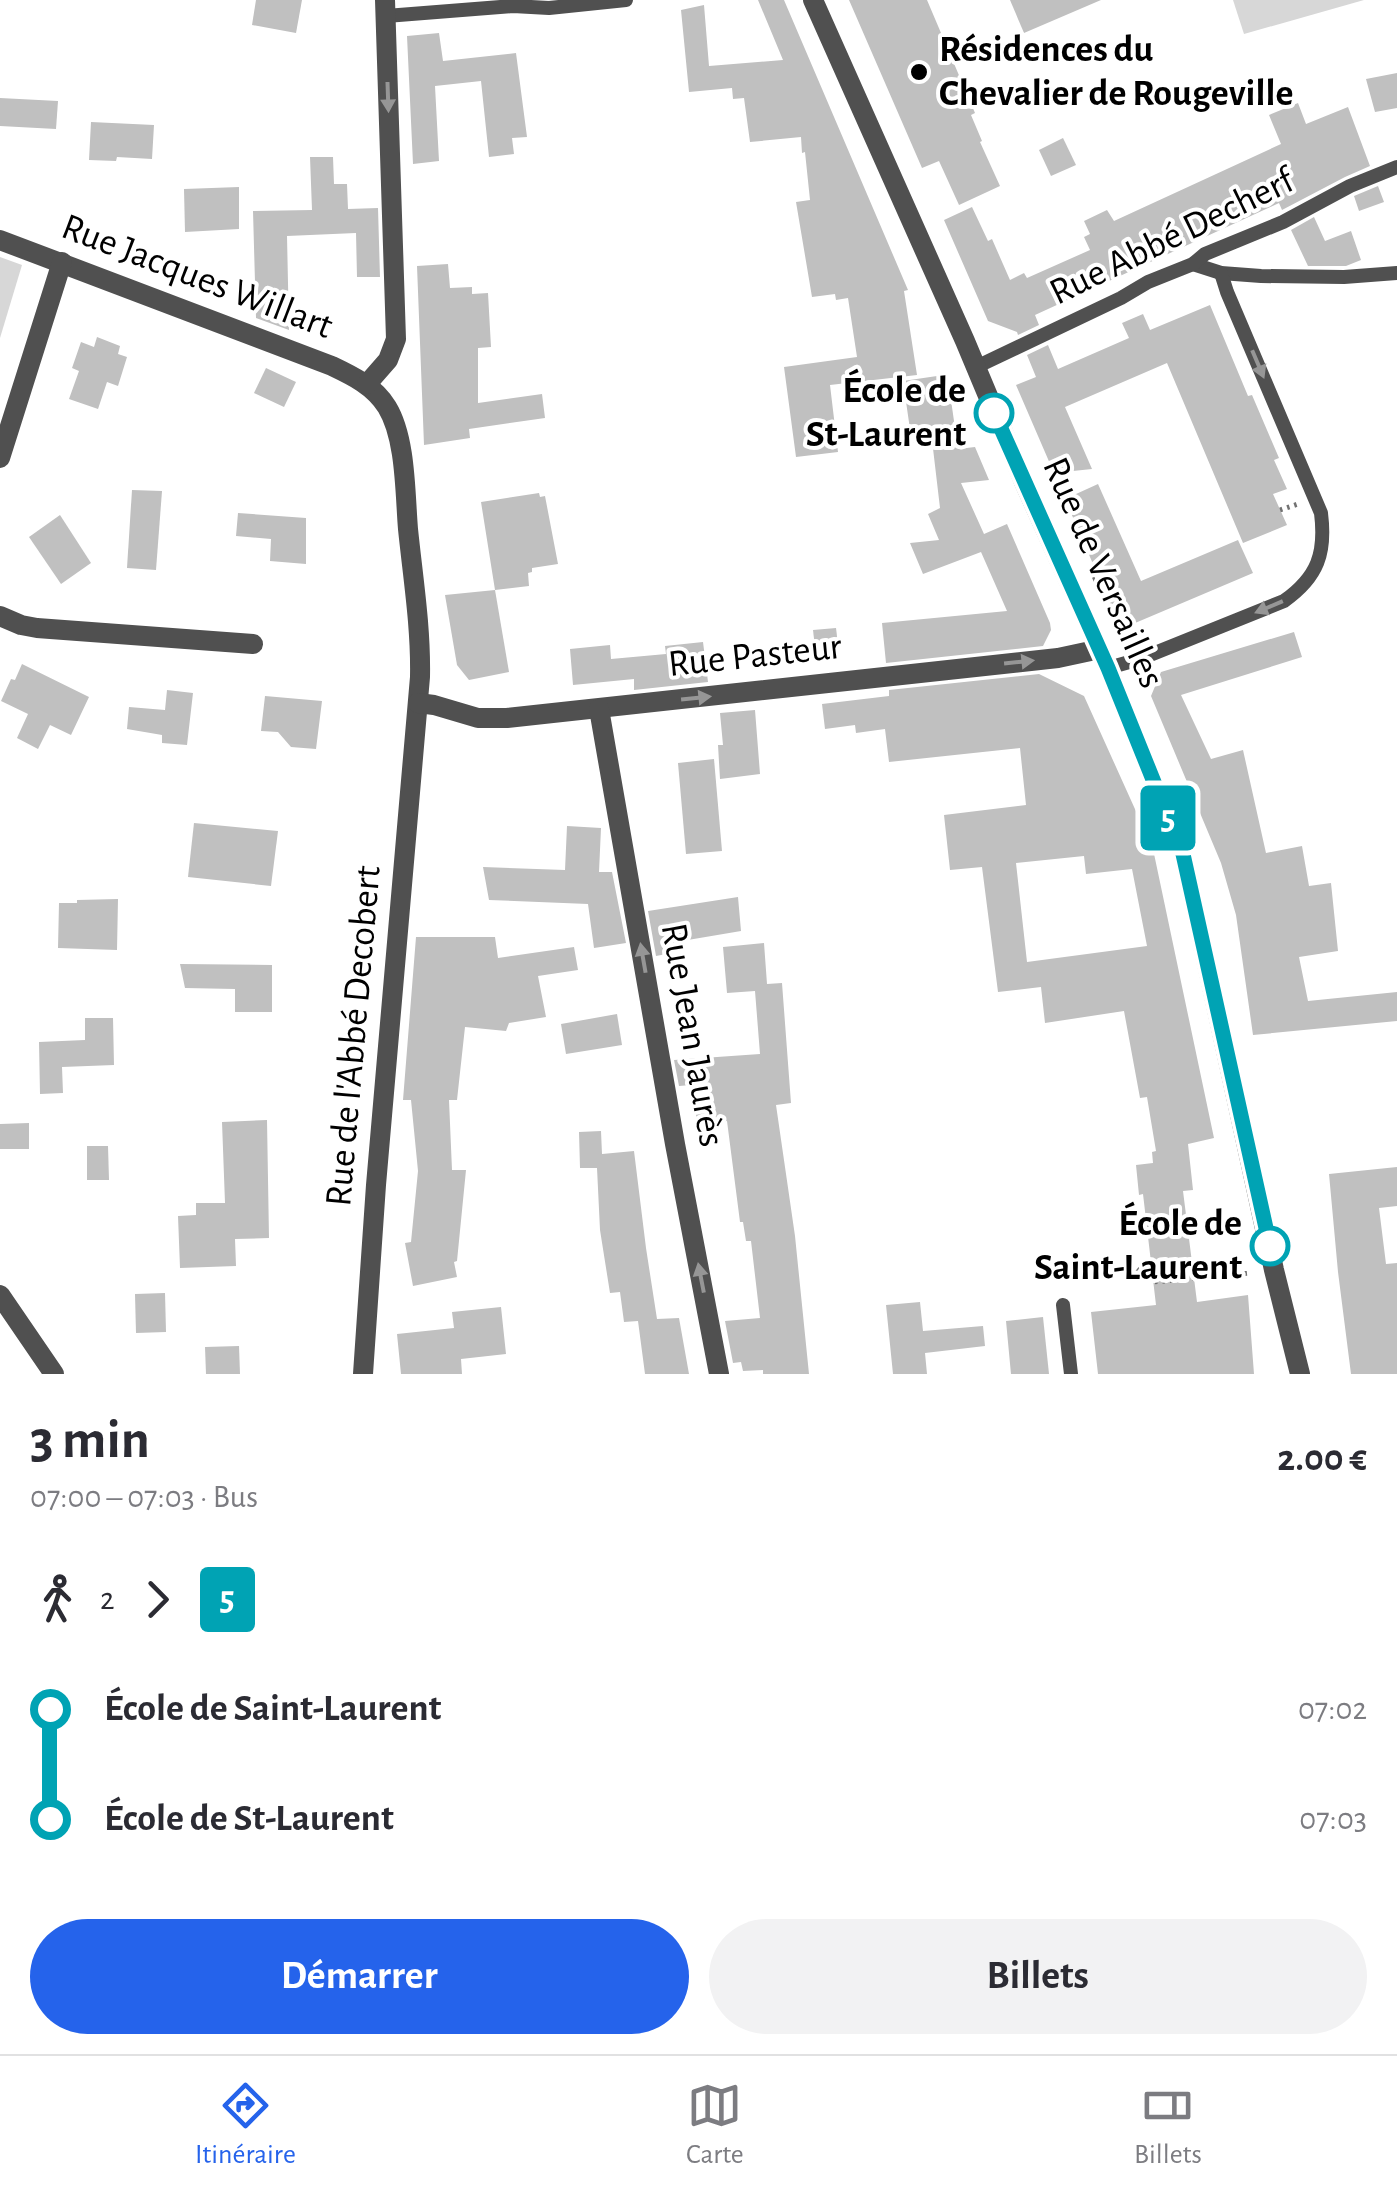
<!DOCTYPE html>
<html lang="fr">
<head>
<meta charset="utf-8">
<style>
  body { margin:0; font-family:"Alegreya Sans",sans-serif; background:#f2f2f3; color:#2b2b33; height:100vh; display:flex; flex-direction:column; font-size:38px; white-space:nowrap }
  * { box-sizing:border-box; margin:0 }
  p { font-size:32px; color:#7c7c81 }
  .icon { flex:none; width:55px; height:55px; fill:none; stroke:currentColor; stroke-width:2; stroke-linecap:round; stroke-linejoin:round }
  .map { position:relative; height:1374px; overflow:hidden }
  .details { display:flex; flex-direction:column; background:#fff; flex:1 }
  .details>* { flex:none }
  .badge { padding:0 20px; border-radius:8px; font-size:35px; line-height:65px }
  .map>.badge { position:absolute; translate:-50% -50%; box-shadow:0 0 0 5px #fff }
  .legs { display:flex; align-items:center; gap:15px; height:110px; padding:0 30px; font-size:32px }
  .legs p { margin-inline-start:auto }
  .summary { display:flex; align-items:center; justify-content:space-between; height:170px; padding:0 30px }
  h1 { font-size:55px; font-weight:600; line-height:75px }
  .primary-button { display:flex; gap:20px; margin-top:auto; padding:20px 30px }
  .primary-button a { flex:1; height:115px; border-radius:60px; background:#2563eb; color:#fff; font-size:40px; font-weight:600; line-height:115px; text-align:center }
  .primary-button a+a { background:#f2f2f3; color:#2b2b33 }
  ul { padding:0 30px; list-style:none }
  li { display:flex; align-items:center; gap:35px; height:110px; font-size:38px }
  li i { display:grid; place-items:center; width:15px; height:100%; margin:0 12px; background:currentColor }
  li i::after { content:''; width:25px; height:25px; margin:-12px; border:8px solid; border-radius:50%; background:#fff }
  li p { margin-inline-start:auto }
  li:first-child i { background:linear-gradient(#0000 50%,currentColor 0) }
  li:last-child i { background:linear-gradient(currentColor 50%,#0000 0) }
  .menu { display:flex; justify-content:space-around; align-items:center; height:140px; border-top:2px solid #e1e1e2; background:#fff; font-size:28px; color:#7c7c81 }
  .menu a { display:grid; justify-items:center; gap:5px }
  .menu .active { color:#2563eb }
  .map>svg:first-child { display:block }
  .green { fill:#d7d7d7 }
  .building { fill:#c0c0c0; fill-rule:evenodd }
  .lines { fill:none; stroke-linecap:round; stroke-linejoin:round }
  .path { stroke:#727272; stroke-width:5; stroke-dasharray:2.5 5; stroke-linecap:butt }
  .service { stroke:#505050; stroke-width:14 }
  .minor { stroke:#505050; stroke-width:20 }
  .tertiary { stroke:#505050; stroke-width:20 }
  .oneway { fill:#969696 }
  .line-1-casing { stroke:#fff; stroke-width:22 }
  .line-1 { stroke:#00a3b4; stroke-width:15 }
  .poi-dot { fill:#000; stroke:#fff; stroke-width:4 }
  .stop-1-dot { fill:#fff; stroke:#00a3b4; stroke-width:5 }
  .labels { text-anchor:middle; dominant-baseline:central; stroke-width:8; stroke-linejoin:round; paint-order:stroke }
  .poi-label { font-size:38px; font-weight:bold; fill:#000; stroke:#fff; text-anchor:start }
  .street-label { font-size:38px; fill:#000; stroke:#fff }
  .stop-label { font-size:38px; font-weight:bold; fill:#000; stroke:#fff; text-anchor:end }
</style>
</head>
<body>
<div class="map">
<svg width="1397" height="1374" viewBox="0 0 1397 1374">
  <rect width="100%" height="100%" fill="#fff"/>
  <g class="green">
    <path d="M 1233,0 L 1364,0 L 1244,34 Z"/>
    <path d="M 0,257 L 22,265 L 0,338 Z"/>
  </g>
  <g class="building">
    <path d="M 256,0 L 302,0 L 296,33 L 252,25 Z"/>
    <path d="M 758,0 L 784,0 L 908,290 L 904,291 L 917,375 L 830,385 L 838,452 L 796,457 L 784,367 L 857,357 L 848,298 L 836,300 L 835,294 L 812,297 L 796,202 L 810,200 L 805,152 L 802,153 L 801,137 L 750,142 L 744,98 L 733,99 L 732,88 L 689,92 L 681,10 L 704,5 L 709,66 L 783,60 Z"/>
    <path d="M 849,0 L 927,0 L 975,113 L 971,115 L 982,141 L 980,142 L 1000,186 L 959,205 L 939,161 L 922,168 Z"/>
    <path d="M 1010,0 L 1101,0 L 1024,33 Z"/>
    <path d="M 439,33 L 443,61 L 516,53 L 527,137 L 512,138 L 514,154 L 489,157 L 481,81 L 435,86 L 439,161 L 413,164 L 407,36 Z"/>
    <path d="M 1397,73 L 1397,108 L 1375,112 L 1366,79 Z"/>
    <path d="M 0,98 L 58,101 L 56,129 L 0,126 Z"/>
    <path d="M 1298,103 L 1306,124 L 1348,107 L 1370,166 L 1345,177 L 1282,210 L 1279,203 L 1035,315 L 1039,325 L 1018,335 L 1017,332 L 988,321 L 944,220 L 972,207 L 988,241 L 992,239 L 1010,280 L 1024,273 L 1027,278 L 1090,250 L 1084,237 L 1090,234 L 1084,221 L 1107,210 L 1114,221 L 1281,144 L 1269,115 Z"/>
    <path d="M 91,122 L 154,125 L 152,159 L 117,157 L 116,161 L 89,160 Z"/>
    <path d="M 1063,138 L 1076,165 L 1051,176 L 1039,150 Z"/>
    <path d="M 310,157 L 333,157 L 334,184 L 347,184 L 348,209 L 378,208 L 380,277 L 357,277 L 356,233 L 287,236 L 289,330 L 256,318 L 253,211 L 312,210 Z"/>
    <path d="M 1378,186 L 1384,202 L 1359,211 L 1354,196 Z"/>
    <path d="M 239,187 L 239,229 L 185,232 L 184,189 Z"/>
    <path d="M 1314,217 L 1325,241 L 1351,231 L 1361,260 L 1346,266 L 1308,266 L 1291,230 Z"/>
    <path d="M 448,264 L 450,288 L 472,287 L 472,294 L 488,293 L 491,347 L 478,348 L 478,403 L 542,394 L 545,418 L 469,429 L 470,438 L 424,445 L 417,266 Z"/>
    <path d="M 1210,305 L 1248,396 L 1252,395 L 1279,458 L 1274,460 L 1287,489 L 1273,494 L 1287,525 L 1243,543 L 1167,363 L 1065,407 L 1092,469 L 1054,473 L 1016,385 L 1036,377 L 1027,355 L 1048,345 L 1058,369 L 1129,338 L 1122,323 L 1143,314 L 1150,330 Z"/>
    <path d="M 97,337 L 120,346 L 118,354 L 127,357 L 118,386 L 107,382 L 98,409 L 69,399 L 79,371 L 72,368 L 81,342 L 94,347 Z"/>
    <path d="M 266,368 L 296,382 L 284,407 L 254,393 Z"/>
    <path d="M 937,376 L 940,395 L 950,393 L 958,449 L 975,447 L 989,480 L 961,483 L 984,534 L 1007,524 L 1050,623 L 1051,630 L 1043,646 L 886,663 L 882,623 L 1007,611 L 981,552 L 923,574 L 910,543 L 939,540 L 928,514 L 940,508 L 932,440 L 912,443 L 903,381 Z"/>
    <path d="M 1098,484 L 1141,581 L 1238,540 L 1253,573 L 1121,629 L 1065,499 Z"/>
    <path d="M 132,490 L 162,491 L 156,570 L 127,568 Z"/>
    <path d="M 539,493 L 540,497 L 545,496 L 558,564 L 532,568 L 532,572 L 528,573 L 529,586 L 495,590 L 481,502 Z"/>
    <path d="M 238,513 L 306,518 L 306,564 L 270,561 L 271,539 L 236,536 Z"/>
    <path d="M 60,515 L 91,563 L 61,584 L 29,537 Z"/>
    <path d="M 495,590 L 509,672 L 469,680 L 457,665 L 445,595 Z"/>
    <path d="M 836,628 L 839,653 L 816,656 L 813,630 Z"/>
    <path d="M 1294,632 L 1302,657 L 1181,695 L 1211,759 L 1243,750 L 1266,853 L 1302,846 L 1309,886 L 1331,883 L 1338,951 L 1299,957 L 1308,1001 L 1397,992 L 1397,1021 L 1253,1035 L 1236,915 L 1221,863 L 1151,696 L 1161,672 Z"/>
    <path d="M 703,642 L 708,682 L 634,690 L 634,679 L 573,685 L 570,649 L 610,645 L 611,659 L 666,654 L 665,646 Z"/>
    <path d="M 22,664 L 89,697 L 71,735 L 50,725 L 38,749 L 17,738 L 28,714 L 1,701 L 11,679 L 15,680 Z"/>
    <path d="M 1039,674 L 1084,696 L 1153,849 L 1214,1138 L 1188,1144 L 1193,1190 L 1183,1191 L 1197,1302 L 1248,1295 L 1254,1374 L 1098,1374 L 1091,1312 L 1156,1305 L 1143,1194 L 1139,1195 L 1136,1165 L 1153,1163 L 1152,1152 L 1156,1151 L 1147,1097 L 1140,1098 L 1124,1011 L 1045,1023 L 1041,987 L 998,992 L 982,867 L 950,870 L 944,815 L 1026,805 L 1020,748 L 889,762 L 885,729 L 856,733 L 855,725 L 825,729 L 822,704 L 889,696 L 889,690 ZM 1084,856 L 1086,874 L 1132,869 L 1147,946 L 1027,962 L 1016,863 Z"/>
    <path d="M 167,690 L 193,693 L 187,745 L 162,743 L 162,735 L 127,729 L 129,707 L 165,710 Z"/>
    <path d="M 265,696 L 322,701 L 316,749 L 291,747 L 278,732 L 261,731 Z"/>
    <path d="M 755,710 L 760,774 L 720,779 L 718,745 L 723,745 L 720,713 Z"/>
    <path d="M 714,759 L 722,851 L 686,854 L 678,763 Z"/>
    <path d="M 194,823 L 278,831 L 271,886 L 188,877 Z"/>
    <path d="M 567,826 L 601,828 L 599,872 L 612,872 L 626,943 L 594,948 L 588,904 L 489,900 L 483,867 L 565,870 Z"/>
    <path d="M 738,897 L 741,931 L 676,942 L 677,952 L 656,956 L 648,911 Z"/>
    <path d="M 118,899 L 117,950 L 58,948 L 59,903 L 77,903 L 77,900 Z"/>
    <path d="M 416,937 L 495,937 L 498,958 L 574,947 L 578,970 L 538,976 L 546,1017 L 509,1023 L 506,1031 L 465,1027 L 457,1100 L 449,1100 L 452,1170 L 466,1170 L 457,1261 L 454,1262 L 457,1277 L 413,1286 L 405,1243 L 411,1242 L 418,1171 L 411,1100 L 403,1100 Z"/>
    <path d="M 764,943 L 767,984 L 782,983 L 791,1103 L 776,1105 L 795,1236 L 809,1374 L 763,1374 L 763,1370 L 743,1371 L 741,1362 L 733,1363 L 725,1321 L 760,1318 L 751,1241 L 746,1241 L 743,1222 L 740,1222 L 727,1121 L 698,1127 L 691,1085 L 679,1086 L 674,1060 L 760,1054 L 755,991 L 727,993 L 723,947 Z"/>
    <path d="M 180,964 L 272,965 L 272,1012 L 235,1012 L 235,989 L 185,988 Z"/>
    <path d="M 617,1014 L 622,1045 L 566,1054 L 561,1024 Z"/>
    <path d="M 85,1018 L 113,1018 L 114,1065 L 62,1067 L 63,1093 L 40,1094 L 39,1042 L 85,1040 Z"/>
    <path d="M 267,1120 L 269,1238 L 235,1239 L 236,1266 L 180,1268 L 178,1216 L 196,1215 L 196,1203 L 225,1203 L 222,1122 Z"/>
    <path d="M 29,1123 L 29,1149 L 0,1149 L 0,1124 Z"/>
    <path d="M 601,1131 L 602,1154 L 634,1151 L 646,1248 L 657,1319 L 679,1318 L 689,1374 L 645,1374 L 638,1321 L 624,1322 L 620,1292 L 610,1293 L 600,1230 L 597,1168 L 580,1168 L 579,1132 Z"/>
    <path d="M 87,1146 L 108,1146 L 109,1180 L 87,1180 Z"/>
    <path d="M 1397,1167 L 1397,1206 L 1379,1208 L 1386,1264 L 1397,1263 L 1397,1374 L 1351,1374 L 1338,1272 L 1329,1174 Z"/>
    <path d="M 165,1293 L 166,1332 L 136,1333 L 135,1294 Z"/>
    <path d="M 920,1302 L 923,1331 L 983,1326 L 985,1346 L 925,1353 L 927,1374 L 893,1374 L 886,1305 Z"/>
    <path d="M 501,1307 L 506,1354 L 461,1359 L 462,1374 L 401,1374 L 397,1334 L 454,1328 L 452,1312 Z"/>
    <path d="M 1043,1317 L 1049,1374 L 1011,1374 L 1006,1321 Z"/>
    <path d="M 239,1346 L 240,1374 L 206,1374 L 205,1347 Z"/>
  </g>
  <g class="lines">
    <g class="path">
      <path d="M 1280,510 L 1298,504"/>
      <path d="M 1093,580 L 1120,569"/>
      <path d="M 1137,1269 L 1153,1282 L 1251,1273"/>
    </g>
    <g class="service">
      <path d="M 386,16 L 513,6 L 549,8 L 626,0"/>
      <path d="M 1193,264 L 1221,273 L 1261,276 L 1344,277 L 1397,273"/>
      <path d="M 976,367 L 1121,298 L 1148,282 L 1193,264 L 1205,254 L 1283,222 L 1350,186 L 1397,167"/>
      <path d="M 1108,668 L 1140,659 L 1284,601 C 1318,577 1326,553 1321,513 L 1227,292 L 1221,273"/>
      <path d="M 1063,1305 L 1071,1374"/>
    </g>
    <g class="minor">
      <path d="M 0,240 L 332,366 C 353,376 374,386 387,407 C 406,438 405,493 408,529 C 413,578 421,627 420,677 L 376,1185 L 363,1374"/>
      <path d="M 367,384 L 388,360 L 396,339 L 385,0"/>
      <path d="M 0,458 L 62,262"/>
      <path d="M 0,616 L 21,625 L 37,628 L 253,644"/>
      <path d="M 418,703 L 434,705 L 478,718 L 507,718 L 1058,658 L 1100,649"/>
      <path d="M 599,709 L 675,1144 L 719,1374"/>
      <path d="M 0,1295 L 54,1374"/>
    </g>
    <path class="tertiary" d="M 813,0 L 965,341 L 1024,482 L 1108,668 L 1183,854 L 1274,1270 L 1300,1374"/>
  </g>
  <defs><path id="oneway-solid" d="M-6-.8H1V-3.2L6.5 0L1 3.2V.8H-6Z" transform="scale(2.5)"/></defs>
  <g class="oneway">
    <use href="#oneway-solid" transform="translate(388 97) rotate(88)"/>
    <use href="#oneway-solid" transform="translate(1258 364) rotate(67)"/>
    <use href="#oneway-solid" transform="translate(1269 607) rotate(157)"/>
    <use href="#oneway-solid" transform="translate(1019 662) rotate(-6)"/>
    <use href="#oneway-solid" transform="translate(696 698) rotate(-6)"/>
    <use href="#oneway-solid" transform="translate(643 958) rotate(-100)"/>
    <use href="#oneway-solid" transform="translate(701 1278) rotate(-101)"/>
  </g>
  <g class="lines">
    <defs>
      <path id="line-1" d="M 994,413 L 1108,668 L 1183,854 L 1270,1246"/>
    </defs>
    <use href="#line-1" class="line-1-casing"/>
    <use href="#line-1" class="line-1"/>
  </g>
  <circle class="poi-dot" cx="919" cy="72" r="10"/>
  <g class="stop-1-dot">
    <circle cx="994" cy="413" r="18"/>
    <circle cx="1270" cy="1246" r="18"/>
  </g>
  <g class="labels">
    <g class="poi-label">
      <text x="939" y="50">Résidences du<tspan x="939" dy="44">Chevalier de Rougeville</tspan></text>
    </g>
    <g class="street-label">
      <text transform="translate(1172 237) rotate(-26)">Rue Abbé Decherf</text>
      <text transform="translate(197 277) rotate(21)">Rue Jacques Willart</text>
      <text transform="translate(1103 573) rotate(66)">Rue de Versailles</text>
      <text transform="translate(755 656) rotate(-6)">Rue Pasteur</text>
      <text transform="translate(692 1035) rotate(80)">Rue Jean Jaurès</text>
      <text transform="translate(354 1036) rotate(-85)">Rue de l'Abbé Decobert</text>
    </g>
    <g class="stop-label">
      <text x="966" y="391">École de<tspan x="966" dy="44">St-Laurent</tspan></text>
      <text x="1242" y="1224">École de<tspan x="1242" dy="44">Saint-Laurent</tspan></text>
    </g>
  </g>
</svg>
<b class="badge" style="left:1168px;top:818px;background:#00a3b4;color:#fff">5</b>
</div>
<section class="details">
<div class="summary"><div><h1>3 min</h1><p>07:00 – 07:03 · Bus</p></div><b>2.00 €</b></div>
<div class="legs"><svg class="icon" aria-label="walk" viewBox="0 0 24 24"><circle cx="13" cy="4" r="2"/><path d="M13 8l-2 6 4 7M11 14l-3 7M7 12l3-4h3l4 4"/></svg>2<svg class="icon" aria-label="forward" viewBox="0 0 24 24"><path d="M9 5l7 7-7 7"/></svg><b class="badge" style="background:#00a3b4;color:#fff">5</b></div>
<ul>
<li><i style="color:#00a3b4"></i><b>École de Saint-Laurent</b><p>07:02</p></li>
<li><i style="color:#00a3b4"></i><b>École de St-Laurent</b><p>07:03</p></li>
</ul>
<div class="primary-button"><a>Démarrer</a><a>Billets</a></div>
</section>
<nav class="menu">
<a class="active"><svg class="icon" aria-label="directions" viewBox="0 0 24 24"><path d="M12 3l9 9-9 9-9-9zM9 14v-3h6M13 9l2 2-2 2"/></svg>Itinéraire</a>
<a><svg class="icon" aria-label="map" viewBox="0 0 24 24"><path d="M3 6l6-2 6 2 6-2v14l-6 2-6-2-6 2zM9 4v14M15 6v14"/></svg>Carte</a>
<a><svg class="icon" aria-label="tickets" viewBox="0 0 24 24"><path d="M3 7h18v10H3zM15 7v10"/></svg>Billets</a>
</nav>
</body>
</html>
